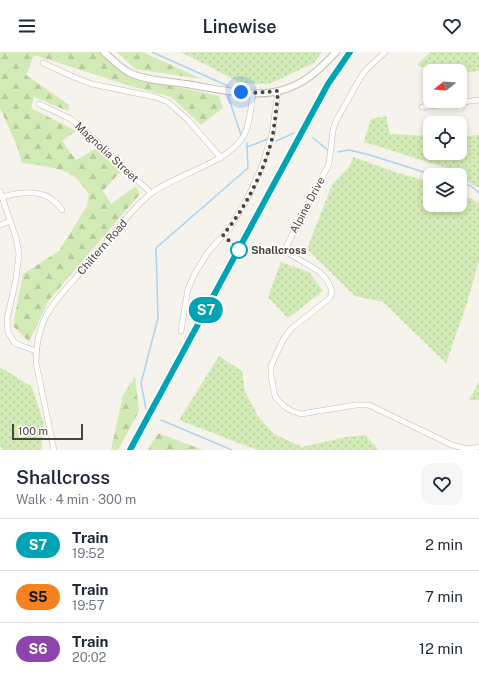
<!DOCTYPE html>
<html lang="en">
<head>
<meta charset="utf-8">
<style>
  body { margin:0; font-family:"Public Sans",sans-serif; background:#f6f6f7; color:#1f2937; height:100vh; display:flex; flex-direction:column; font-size:15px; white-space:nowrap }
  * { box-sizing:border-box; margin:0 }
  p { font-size:13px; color:#747a83 }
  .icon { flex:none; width:22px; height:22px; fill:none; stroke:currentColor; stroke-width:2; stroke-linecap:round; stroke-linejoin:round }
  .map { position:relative; height:398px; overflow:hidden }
  .sheet { display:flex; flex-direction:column; background:#fff; flex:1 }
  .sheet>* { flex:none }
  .badge { padding:0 8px; border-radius:13px; font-size:14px; line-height:26px }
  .needle { width:26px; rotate:253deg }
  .fabs { position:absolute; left:423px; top:12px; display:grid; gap:8px }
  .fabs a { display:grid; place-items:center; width:44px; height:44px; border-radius:8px; background:#fff; box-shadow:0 2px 6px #0003; font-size:20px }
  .scale { position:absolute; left:12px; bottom:10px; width:71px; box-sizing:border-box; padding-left:4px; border:2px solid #4b4439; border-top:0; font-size:11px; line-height:14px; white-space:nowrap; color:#4b4439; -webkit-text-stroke:3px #fff; paint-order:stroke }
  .you { position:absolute; width:20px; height:20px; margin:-10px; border:3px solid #fff; border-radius:50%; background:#1a73e8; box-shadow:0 0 0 6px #1a73e833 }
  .map>.badge { position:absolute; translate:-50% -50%; box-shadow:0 0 0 2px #fff }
  .round { display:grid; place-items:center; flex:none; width:42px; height:42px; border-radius:12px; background:#f6f6f7 }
  .head { display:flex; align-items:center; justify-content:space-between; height:68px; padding:0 16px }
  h1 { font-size:19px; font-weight:600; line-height:30px }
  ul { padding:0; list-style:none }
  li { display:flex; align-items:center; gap:12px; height:52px; padding:0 16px; border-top:1px solid #e0e1e3 }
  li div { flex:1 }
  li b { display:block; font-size:15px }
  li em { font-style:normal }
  li .badge { min-width:44px; font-weight:700; text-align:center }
  header { display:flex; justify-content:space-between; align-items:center; height:52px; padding:0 16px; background:#fff; font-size:18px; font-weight:600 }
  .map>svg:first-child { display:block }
  .grass { fill:url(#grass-dots) }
  .forest { fill:url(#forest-firs) }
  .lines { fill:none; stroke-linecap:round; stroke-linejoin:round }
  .stream { stroke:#a9d4f2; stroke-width:1.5 }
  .minor-casing { stroke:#c2bbae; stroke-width:6 }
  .tertiary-casing { stroke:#c2bbae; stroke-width:8 }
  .minor { stroke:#fff; stroke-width:5 }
  .tertiary { stroke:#fff; stroke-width:6 }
  .rail { stroke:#9a9a9a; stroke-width:1.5; stroke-dasharray:5 5; stroke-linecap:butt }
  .line-casing { stroke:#fff; stroke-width:9 }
  .line { stroke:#00a3b4; stroke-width:6 }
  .walk { stroke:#4b4439; stroke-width:4; stroke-dasharray:0 7.2 }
  .stop-dot { fill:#fff; stroke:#00a3b4; stroke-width:2 }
  .labels { text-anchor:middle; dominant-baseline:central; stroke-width:3; stroke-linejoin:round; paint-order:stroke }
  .street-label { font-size:11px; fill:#4b4439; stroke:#fff }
  .stop-label { font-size:11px; font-weight:bold; fill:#4b4439; stroke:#fff; text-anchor:start }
</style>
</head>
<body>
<header><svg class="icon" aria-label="menu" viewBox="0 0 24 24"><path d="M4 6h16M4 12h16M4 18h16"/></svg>Linewise<svg class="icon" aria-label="heart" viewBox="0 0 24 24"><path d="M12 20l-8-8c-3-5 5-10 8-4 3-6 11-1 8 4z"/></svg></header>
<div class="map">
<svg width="479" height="398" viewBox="0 0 479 398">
  <defs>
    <pattern id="grass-dots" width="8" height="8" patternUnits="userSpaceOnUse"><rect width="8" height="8" fill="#d2eab5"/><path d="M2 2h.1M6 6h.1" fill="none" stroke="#b6ca9c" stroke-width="1.8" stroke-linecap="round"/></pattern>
    <pattern id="forest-firs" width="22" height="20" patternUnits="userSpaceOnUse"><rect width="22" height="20" fill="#d2eab5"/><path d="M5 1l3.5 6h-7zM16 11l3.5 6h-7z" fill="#b6ca9c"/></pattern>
  </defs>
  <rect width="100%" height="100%" fill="#f6f3ec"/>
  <g class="grass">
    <path d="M 181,0 L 322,0 L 314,11 L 269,32 L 241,31 Z"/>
    <path d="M 430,0 L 479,0 L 479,19 L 460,21 L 460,19 L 434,19 L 417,13 Z"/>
    <path d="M 386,64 L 390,82 L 430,84 L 430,101 L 460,101 L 460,85 L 479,83 L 479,136 L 460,125 L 460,123 L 457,123 L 444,115 L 364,90 L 371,67 Z"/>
    <path d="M 353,105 L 398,121 L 430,130 L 430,153 L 460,153 L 460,141 L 479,151 L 479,208 L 467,251 L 446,311 L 383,250 L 355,244 L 307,197 L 332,133 L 349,115 Z"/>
    <path d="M 281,210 L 309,220 L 323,239 L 288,266 L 268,245 Z"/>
    <path d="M 219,304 L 242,319 L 245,340 L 258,364 L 274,382 L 302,395 L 346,385 L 365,383 L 379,398 L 257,398 L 179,368 Z"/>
    <path d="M 0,315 L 32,335 L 44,372 L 41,398 L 3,398 L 0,394 Z"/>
    <path d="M 479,330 L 479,348 L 469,348 Z"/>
  </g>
  <g class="forest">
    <path d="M 0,0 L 102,0 L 130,25 L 219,44 L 223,56 L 201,73 L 171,45 L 137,36 L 34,3 L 26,23 L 69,53 L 68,59 L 34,45 L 31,56 L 76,79 L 62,89 L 76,108 L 95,97 L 121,119 L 103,139 L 111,152 L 136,134 L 140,142 L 49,248 L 29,290 L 13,274 L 23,222 L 59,199 L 87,154 L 89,142 C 84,136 79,127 72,123 C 59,115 37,113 22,111 L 17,94 L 0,56 Z"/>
    <path d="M 117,0 L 142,0 L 202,27 L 135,17 Z"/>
    <path d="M 135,325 L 139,359 L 118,398 L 111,398 L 123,343 Z"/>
    <path d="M 158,381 L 203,398 L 148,398 Z"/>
  </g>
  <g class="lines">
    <g class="stream">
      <path d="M 152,0 L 228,34"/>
      <path d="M 228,44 L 241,83"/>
      <path d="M 313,86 L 328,98"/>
      <path d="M 276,89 L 294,81"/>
      <path d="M 247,95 L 268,87"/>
      <path d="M 338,100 L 349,98 L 370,103 L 433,123"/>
      <path d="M 460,131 L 471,134 L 479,141"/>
      <path d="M 146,357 L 141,331 L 158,266 L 156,196 L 248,116 L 247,91"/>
      <path d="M 161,368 L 232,398"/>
    </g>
    <defs>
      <g id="minor">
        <path d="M 385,0 L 365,19 L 359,28 L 336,69 L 333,78 L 329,112 L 287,193 L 288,199 L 290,202 C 306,213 327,218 332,240 L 330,246 L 291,277 L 283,288 L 271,314 L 271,324 L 275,344 L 277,347 L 284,354 L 292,359 L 301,362 L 356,353 L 369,353 L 452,393 L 467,397 L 479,395"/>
        <path d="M 43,11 L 76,26 L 92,32 L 155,45 L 168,50 L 188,68 L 221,106"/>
        <path d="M 39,52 L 71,67 L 82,76 L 151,141"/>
        <path d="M 422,55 L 479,48"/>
        <path d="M 0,139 L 16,186 L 19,202 L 16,227 L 7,267 L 8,280 L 14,290 L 19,293 L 36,299"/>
        <path d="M 2,145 C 17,141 38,137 51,147 C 56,150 59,154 62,158"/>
        <path d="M 0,173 L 11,169"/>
        <path d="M 181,279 L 188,237 L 194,223 L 208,200 L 230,176 L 238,162 L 248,145 L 262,114 L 272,82 L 278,39"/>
        <path d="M 54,398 L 36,311 C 36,294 38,279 46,264 C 53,250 64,239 74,228 C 85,215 96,202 107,189 C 121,173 136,152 153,140 C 178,122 227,111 243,85 C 250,73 251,55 253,41"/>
      </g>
      <path id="tertiary" d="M 104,0 C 112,7 120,16 130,21 C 147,29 168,29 186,32 C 220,37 258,49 291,35 C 309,28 323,14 336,0"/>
    </defs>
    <use href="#minor" class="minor-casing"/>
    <use href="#tertiary" class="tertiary-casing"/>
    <use href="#minor" class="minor"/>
    <use href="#tertiary" class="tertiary"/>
    <path class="rail" d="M 134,398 L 325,43 L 336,25 L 354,0"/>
  </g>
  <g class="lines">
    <defs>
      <path id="line" d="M 130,398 L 328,32 L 350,0"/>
    </defs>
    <use href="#line" class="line-casing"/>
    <use href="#line" class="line"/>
    <path class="walk" d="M 239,198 L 223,183 C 245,157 266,116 273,82 C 275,67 277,53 278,39 L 253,41 L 241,40"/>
  </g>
  <circle class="stop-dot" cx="239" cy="198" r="8"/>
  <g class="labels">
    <g class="street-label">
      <text transform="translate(107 100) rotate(43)">Magnolia Street</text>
      <text transform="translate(307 153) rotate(-62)">Alpine Drive</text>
      <text transform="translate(102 195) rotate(-49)">Chiltern Road</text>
    </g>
    <g class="stop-label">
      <text x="251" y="198">Shallcross</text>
    </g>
  </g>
</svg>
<div class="fabs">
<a><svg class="needle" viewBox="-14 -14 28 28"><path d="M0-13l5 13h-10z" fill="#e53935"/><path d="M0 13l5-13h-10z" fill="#747a83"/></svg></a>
<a><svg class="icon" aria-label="locate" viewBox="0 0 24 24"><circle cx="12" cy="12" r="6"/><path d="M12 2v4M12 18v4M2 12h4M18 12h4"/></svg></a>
<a><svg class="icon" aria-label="layers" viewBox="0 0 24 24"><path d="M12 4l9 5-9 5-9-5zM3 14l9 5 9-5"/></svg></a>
</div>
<div class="scale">100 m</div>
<div class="you" style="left:241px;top:40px"></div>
<b class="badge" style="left:206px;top:258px;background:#00a3b4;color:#fff">S7</b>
</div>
<section class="sheet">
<div class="head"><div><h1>Shallcross</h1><p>Walk · 4 min · 300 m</p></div><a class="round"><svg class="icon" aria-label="heart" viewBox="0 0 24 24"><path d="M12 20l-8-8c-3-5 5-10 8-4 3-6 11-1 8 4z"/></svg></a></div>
<ul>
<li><span class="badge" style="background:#00a3b4;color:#fff">S7</span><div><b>Train</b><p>19:52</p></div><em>2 min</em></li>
<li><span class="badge" style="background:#f58220;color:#111">S5</span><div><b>Train</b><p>19:57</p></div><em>7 min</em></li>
<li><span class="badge" style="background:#8e44ad;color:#fff">S6</span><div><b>Train</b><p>20:02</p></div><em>12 min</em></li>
</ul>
</section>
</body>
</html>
